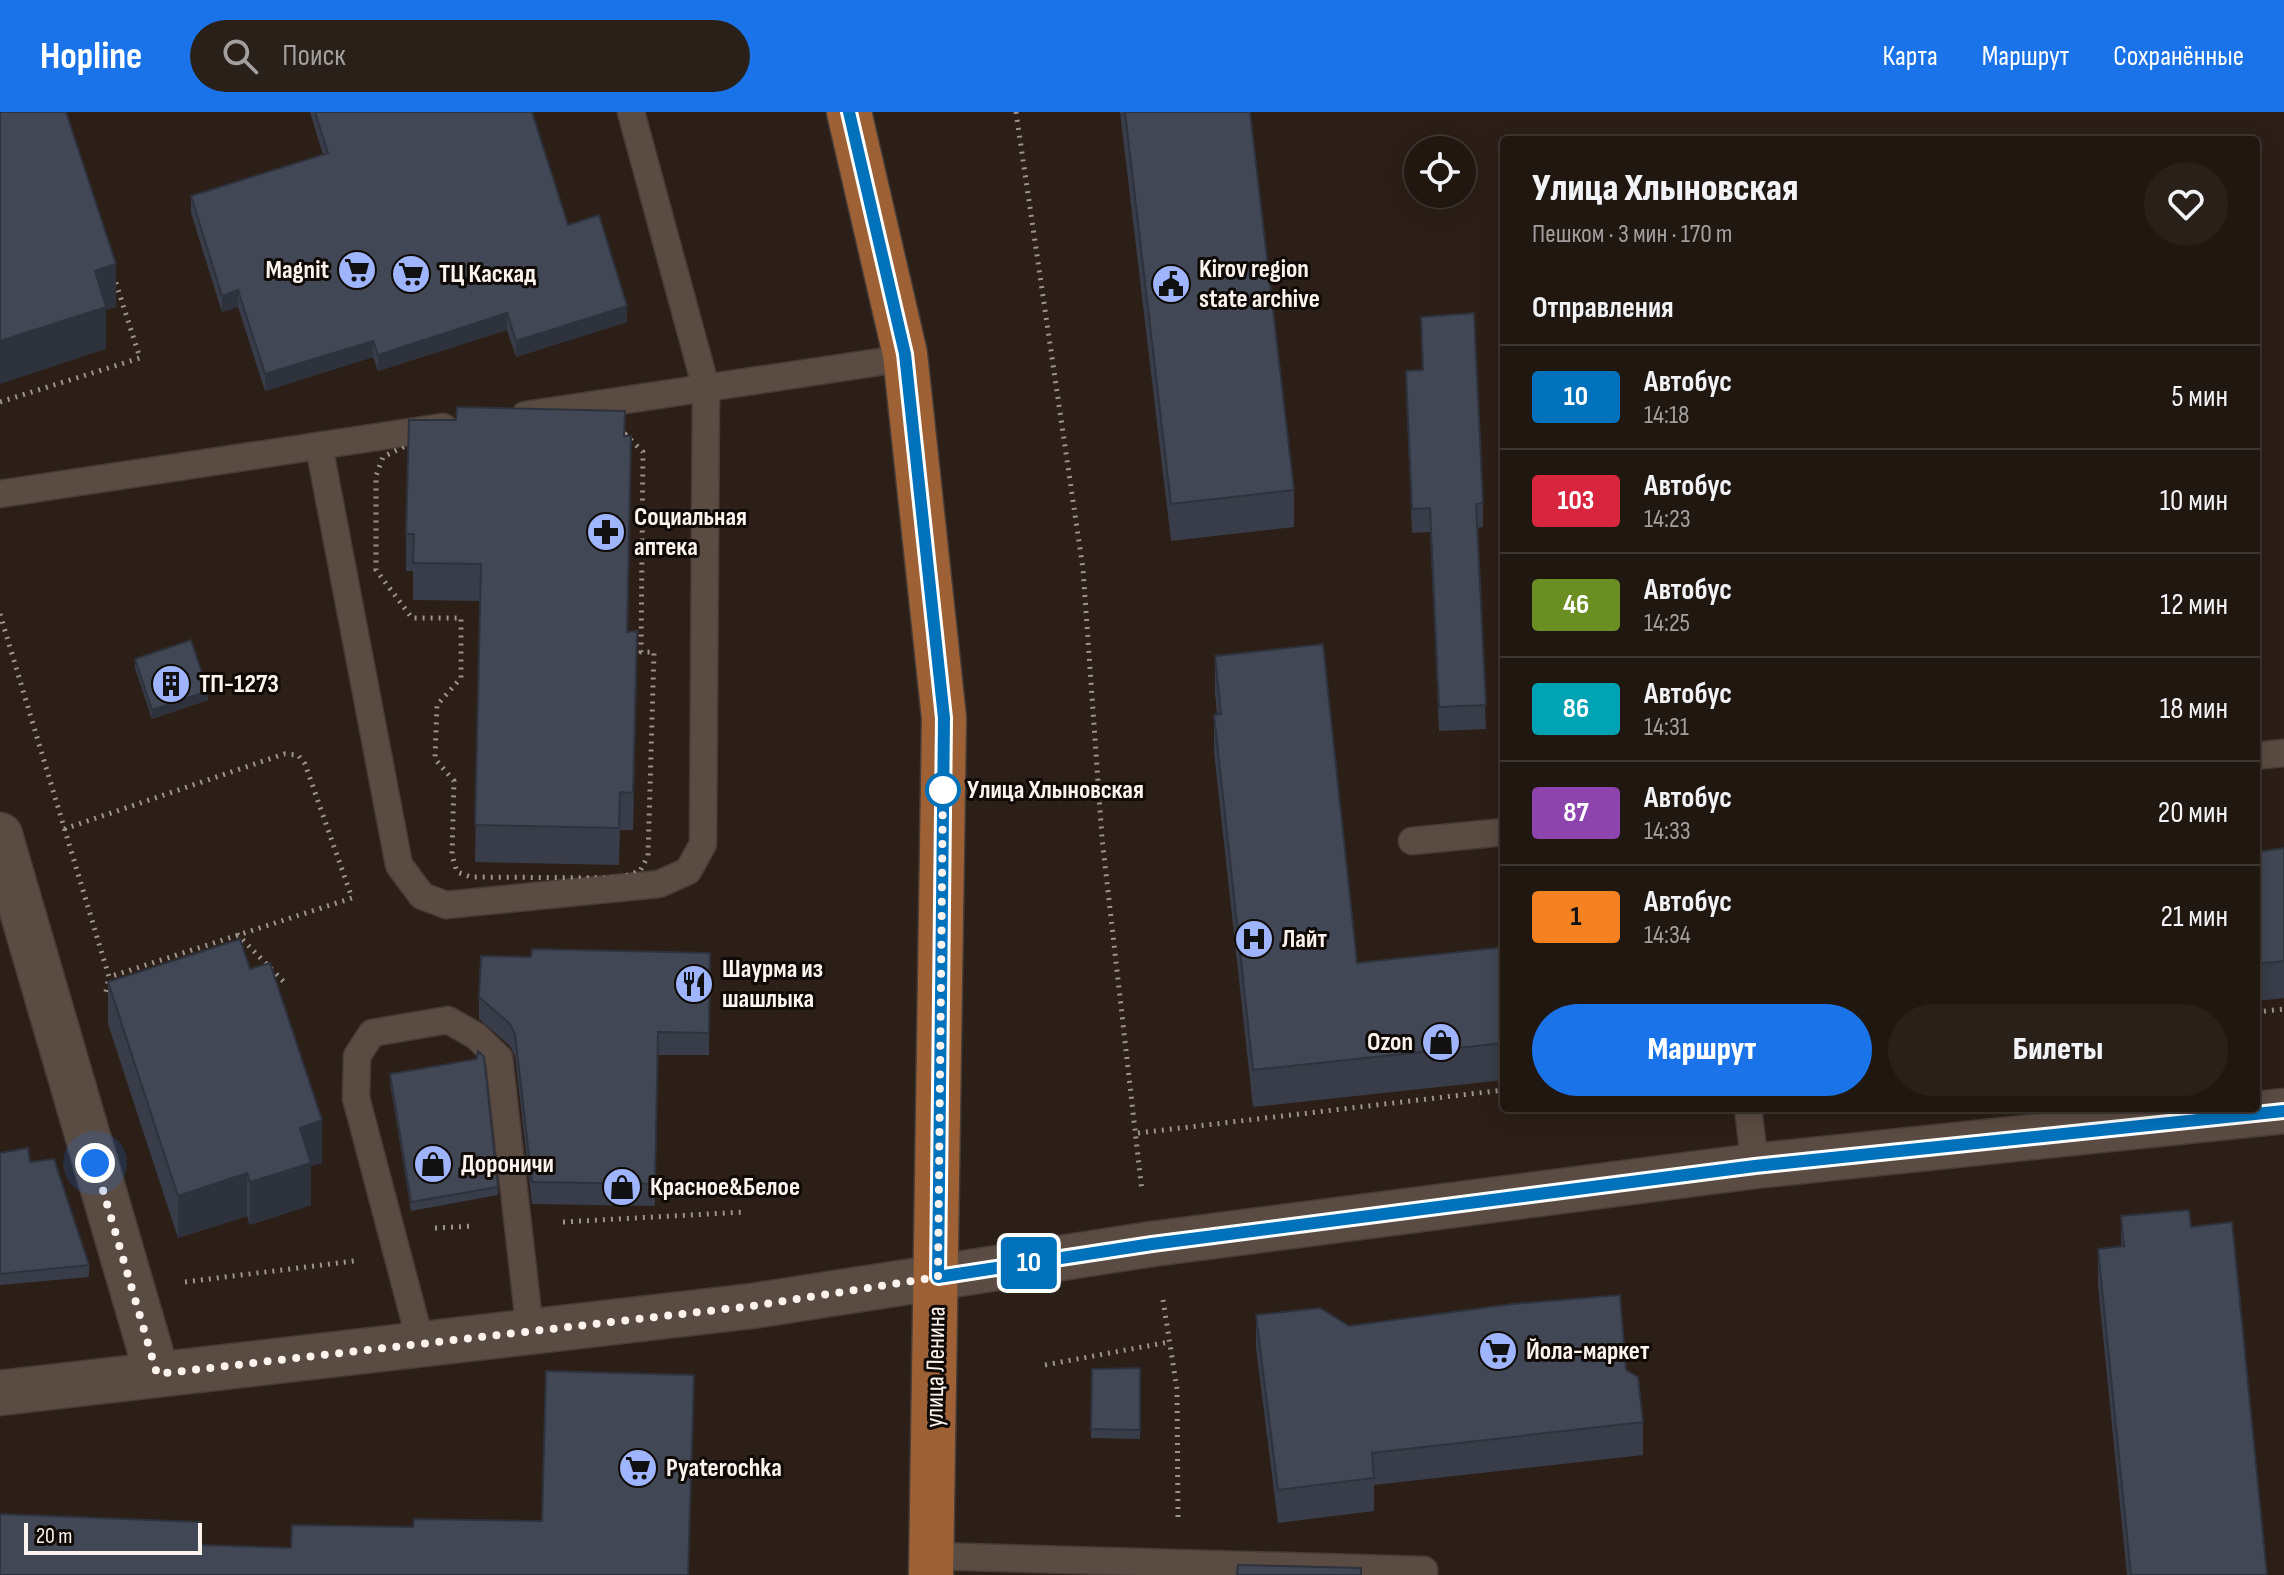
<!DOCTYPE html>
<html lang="ru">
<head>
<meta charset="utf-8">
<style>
  body { margin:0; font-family:"Sofia Sans Condensed",sans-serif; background:#29201a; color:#f1f3f6; height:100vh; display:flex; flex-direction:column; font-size:30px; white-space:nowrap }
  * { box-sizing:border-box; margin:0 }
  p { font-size:26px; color:#a29f9f }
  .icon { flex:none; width:44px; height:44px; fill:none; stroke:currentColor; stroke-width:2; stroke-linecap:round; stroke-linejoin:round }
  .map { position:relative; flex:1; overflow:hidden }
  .drawer { position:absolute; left:1500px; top:24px; width:760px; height:976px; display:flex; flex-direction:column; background:#211711; border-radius:8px; box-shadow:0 4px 20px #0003,0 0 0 2px #3e3631 }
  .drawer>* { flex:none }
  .badge { padding:0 16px; border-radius:6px; font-size:28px; line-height:52px }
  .fabs { position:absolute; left:1404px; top:24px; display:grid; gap:16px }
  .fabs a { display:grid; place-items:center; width:72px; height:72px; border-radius:50%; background:#211711; box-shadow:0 4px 20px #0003,0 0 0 2px #3e3631; font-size:40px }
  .scale { position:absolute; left:24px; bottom:20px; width:178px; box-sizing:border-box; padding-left:8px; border:4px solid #fcf3ee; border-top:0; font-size:22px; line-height:28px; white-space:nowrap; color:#fcf3ee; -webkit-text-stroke:6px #100a07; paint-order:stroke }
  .you { position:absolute; width:40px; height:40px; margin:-20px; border:6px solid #fff; border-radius:50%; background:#1a73e8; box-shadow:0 0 0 12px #1a73e833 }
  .map>.badge { position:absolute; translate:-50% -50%; box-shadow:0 0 0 4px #fff }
  h2 { padding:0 32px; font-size:30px; line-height:72px }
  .round { display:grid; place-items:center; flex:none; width:84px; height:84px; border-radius:42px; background:#29201a }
  .head { display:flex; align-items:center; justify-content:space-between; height:136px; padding:0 32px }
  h1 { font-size:38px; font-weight:800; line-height:60px }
  .primary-button { display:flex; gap:16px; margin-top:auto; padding:16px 32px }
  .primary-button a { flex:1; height:92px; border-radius:48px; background:#1a73e8; color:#fff; font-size:32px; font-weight:800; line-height:92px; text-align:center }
  .primary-button a+a { background:#29201a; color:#f1f3f6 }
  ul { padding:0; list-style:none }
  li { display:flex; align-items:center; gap:24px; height:104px; padding:0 32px; border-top:2px solid #3e3631 }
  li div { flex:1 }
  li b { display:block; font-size:30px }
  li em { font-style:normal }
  li .badge { min-width:88px; font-weight:700; text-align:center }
  header { display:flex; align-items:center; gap:48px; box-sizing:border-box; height:112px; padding:0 40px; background:#1a73e8; color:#fff }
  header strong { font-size:38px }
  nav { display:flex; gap:44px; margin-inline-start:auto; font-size:28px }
  .search { width:560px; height:72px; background:#29201a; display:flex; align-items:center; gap:20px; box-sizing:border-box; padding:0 28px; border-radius:44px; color:#a29f9f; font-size:30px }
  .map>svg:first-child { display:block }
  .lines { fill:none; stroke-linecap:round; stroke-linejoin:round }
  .service-casing { stroke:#473c37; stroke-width:29 }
  .minor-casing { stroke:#473c37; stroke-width:47 }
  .primary-casing { stroke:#473c37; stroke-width:47 }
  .path { stroke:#9e948d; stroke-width:5; stroke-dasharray:2 6; stroke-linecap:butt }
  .service { stroke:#5b4c43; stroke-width:26 }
  .minor { stroke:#5b4c43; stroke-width:44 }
  .primary { stroke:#9e6135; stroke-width:44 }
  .wall { fill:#393d49 }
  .shaded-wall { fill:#2e323c }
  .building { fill:#424755; stroke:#2e323c; stroke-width:2 }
  .line-casing { stroke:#fff; stroke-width:18 }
  .line { stroke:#0072bc; stroke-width:12 }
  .walk { stroke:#fcf3ee; stroke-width:8; stroke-dasharray:0 14.4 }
  .stop-dot { fill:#fff; stroke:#0072bc; stroke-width:4 }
  .labels { text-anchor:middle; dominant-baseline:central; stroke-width:6; stroke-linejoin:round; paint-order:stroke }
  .poi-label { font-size:26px; font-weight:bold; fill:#fcf3ee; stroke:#100a07; text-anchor:start }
  .stop-label { font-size:26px; font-weight:bold; fill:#fcf3ee; stroke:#100a07; text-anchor:start }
  .street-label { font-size:26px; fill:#fcf3ee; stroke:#100a07 }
</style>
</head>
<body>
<header>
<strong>Hopline</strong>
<div class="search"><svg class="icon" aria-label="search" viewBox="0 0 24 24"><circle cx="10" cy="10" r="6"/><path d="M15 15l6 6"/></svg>Поиск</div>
<nav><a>Карта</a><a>Маршрут</a><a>Сохранённые</a></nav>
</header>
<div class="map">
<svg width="2284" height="1463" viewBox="0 0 2284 1463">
  <rect width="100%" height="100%" fill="#2c1f17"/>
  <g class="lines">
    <defs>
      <g id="service">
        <path d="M 525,303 L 906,246"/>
        <path d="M 319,334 L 399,753 L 422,784 L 446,793 L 659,772 L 688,759 L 703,732 L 706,276 L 631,0"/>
        <path d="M 0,382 L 443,315"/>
        <path d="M 2256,644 L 2284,641"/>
        <path d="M 1412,729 L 1504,720"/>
        <path d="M 1748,996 L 1755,1054"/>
        <path d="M 421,1232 L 356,986 L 357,944 L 372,921 L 448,908 L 476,924 L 499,946 L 530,1219"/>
        <path d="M 931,1444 L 1424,1458 L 1424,1463"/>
      </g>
      <g id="minor">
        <path d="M 0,723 L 157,1262"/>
        <path d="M 0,1281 L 752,1194 L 1152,1132 L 1755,1054 L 2284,999"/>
      </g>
      <path id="primary" d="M 849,0 L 905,242 L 944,606 L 931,1463"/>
    </defs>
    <use href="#service" class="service-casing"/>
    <use href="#minor" class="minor-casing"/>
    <use href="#primary" class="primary-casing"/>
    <g class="path">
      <path d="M 1016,0 L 1083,457 L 1102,726 L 1142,1080"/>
      <path d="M 0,290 L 140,246 L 114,165"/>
      <path d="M 625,322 L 643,340 L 641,540 L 654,540 L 648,744 L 640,759 L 620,766 L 471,765 L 457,760 L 452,743 L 454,669 L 435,647 L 437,593 L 461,566 L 461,506 L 412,506 L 376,458 L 376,364 L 383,345 L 415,329 Z"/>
      <path d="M 0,502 L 109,865 L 105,884"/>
      <path d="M 64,717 L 284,642 L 298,643 L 305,652 L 352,786 L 109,865"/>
      <path d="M 237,822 L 287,873"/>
      <path d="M 2256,900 L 2284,897"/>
      <path d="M 1138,1021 L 1504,978"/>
      <path d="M 563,1110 L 744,1100"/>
      <path d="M 435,1116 L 473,1114"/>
      <path d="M 185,1170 L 354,1149"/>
      <path d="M 1163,1188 L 1177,1277 L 1178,1406"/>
      <path d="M 1045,1253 L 1169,1230"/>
    </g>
    <use href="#service" class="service"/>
    <use href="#minor" class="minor"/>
    <use href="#primary" class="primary"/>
  </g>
  <g class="wall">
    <path d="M 310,0 L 532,0 L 568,113 L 627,210 L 516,245 L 507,218 L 378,259 L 373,245 L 265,279 L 238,195 L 222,200 L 191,101 L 191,84 L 323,43 Z"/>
    <path d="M 1120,0 L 1250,0 L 1294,378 L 1294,415 L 1171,429 Z"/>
    <path d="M 1421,205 L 1483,391 L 1483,415 L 1477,416 L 1486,617 L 1439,619 L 1430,420 L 1412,421 L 1406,282 L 1406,259 L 1422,258 Z"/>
    <path d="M 625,324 L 631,361 L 628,520 L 637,556 L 633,718 L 620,718 L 619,753 L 475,750 L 480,489 L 413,488 L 413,459 L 406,459 L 406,422 Z"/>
    <path d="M 1215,544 L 1357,851 L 1504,835 L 1504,968 L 1253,995 L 1214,640 L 1214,603 L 1217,603 L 1215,581 Z"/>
    <path d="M 135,547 L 208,588 L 152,607 L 135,556 Z"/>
    <path d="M 2284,736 L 2284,886 L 2256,889 L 2256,740 Z"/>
    <path d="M 710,841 L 709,943 L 658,943 L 655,1094 L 532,1092 L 515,944 L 510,934 L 479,907 L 479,885 L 531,845 Z"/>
    <path d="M 250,857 L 322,1051 L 311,1054 L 311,1093 L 250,1113 L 247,1104 L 178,1126 L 108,912 L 108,870 Z"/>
    <path d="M 390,962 L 498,1075 L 498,1083 L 411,1099 L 390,971 Z"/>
    <path d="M 0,1041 L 30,1050 L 89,1153 L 89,1165 L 0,1173 Z"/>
    <path d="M 2121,1104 L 2191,1115 L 2267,1463 L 2127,1463 L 2098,1174 L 2098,1137 L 2121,1135 Z"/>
    <path d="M 1256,1203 L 1349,1214 L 1626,1258 L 1643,1310 L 1643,1343 L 1374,1373 L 1374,1399 L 1278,1411 L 1256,1236 Z"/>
    <path d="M 1140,1256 L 1140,1327 L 1091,1326 L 1092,1257 Z"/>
  </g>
  <g class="shaded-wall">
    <path d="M 116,152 L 116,195 L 106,198 L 106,237 L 0,272 L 0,229 L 95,159 Z"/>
    <path d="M 238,178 L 238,195 L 222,200 L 222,184 Z"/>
    <path d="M 627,194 L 627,210 L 516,245 L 516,229 Z"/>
    <path d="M 507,201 L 507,218 L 378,259 L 378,243 Z"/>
    <path d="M 373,229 L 373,245 L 265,279 L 265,262 Z"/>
    <path d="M 631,324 L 631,361 L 627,557 L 627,520 Z"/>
    <path d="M 637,519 L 637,556 L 633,718 L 633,681 Z"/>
    <path d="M 208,579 L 208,588 L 152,607 L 152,598 Z"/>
    <path d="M 322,1008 L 322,1051 L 311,1054 L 311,1093 L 250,1113 L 250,1070 L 300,1016 Z"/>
    <path d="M 247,1061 L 247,1104 L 178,1126 L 178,1084 Z"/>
    <path d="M 694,1263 L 694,1300 L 688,1463 Z"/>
  </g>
  <g class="building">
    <path d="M 0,0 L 66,0 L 116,152 L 95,159 L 106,195 L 0,229 Z"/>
    <path d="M 315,0 L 532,0 L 568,113 L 599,103 L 627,194 L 516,229 L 507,201 L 378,243 L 373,229 L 265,262 L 238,178 L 222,184 L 191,84 L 328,41 Z"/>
    <path d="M 1125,0 L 1250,0 L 1294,378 L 1171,392 Z"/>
    <path d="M 1474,201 L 1483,391 L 1476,392 L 1486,593 L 1439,595 L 1430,396 L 1412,397 L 1406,259 L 1423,258 L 1421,205 Z"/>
    <path d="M 457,295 L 625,299 L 624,324 L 631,324 L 627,520 L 637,519 L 633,681 L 620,680 L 619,716 L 475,713 L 481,452 L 413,451 L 414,422 L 406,422 L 409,308 L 456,308 Z"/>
    <path d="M 191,528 L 208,579 L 152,598 L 135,547 Z"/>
    <path d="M 1323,532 L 1357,851 L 1504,835 L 1504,931 L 1253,958 L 1214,603 L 1221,602 L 1215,544 Z"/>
    <path d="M 2284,736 L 2284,849 L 2256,852 L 2256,740 Z"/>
    <path d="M 240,827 L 250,857 L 270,851 L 322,1008 L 300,1016 L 311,1051 L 250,1070 L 247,1061 L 178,1084 L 108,870 Z"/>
    <path d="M 532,837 L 710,841 L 709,921 L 658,920 L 655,1072 L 532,1070 L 515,922 L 510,912 L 479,885 L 481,844 L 531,845 Z"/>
    <path d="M 478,939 L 484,945 L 498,1075 L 411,1090 L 390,962 L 477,947 Z"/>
    <path d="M 28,1036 L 30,1050 L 54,1047 L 89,1153 L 0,1162 L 0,1041 Z"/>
    <path d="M 2189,1098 L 2191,1115 L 2232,1110 L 2267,1463 L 2131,1463 L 2098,1137 L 2124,1134 L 2121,1104 Z"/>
    <path d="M 1620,1183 L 1626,1258 L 1638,1265 L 1643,1310 L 1372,1341 L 1374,1366 L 1278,1378 L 1256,1203 L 1320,1196 L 1349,1214 L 1512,1192 Z"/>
    <path d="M 1140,1256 L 1140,1318 L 1091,1317 L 1092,1257 Z"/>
    <path d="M 546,1259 L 694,1263 L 688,1463 L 0,1463 L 0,1402 L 200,1410 L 199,1433 L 291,1436 L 292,1413 L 413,1415 L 414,1407 L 542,1409 Z"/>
    <path d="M 1238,1453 L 1361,1456 L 1361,1463 L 1237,1463 Z"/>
  </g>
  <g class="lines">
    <defs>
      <path id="line" d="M 849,0 L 905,242 L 944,606 L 938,1165 L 1152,1132 L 1755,1054 L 2284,999"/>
    </defs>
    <use href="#line" class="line-casing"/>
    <use href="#line" class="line"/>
    <path class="walk" d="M 95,1051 L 157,1262 L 752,1194 L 938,1165 L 943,668 L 943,678"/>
  </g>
  <defs>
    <symbol id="supermarket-disc" viewBox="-11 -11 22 22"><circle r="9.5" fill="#9eb4fd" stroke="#100a07"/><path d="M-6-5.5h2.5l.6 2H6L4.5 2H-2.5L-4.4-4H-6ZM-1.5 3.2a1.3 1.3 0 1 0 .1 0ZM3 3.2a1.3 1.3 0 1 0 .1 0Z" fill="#111"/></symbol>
    <symbol id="civic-disc" viewBox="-11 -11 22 22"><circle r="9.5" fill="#9eb4fd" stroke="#100a07"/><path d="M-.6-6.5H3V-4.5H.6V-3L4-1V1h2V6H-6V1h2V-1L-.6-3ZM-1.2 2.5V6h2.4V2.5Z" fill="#111"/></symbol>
    <symbol id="pharmacy-disc" viewBox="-11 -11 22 22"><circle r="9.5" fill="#9eb4fd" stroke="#100a07"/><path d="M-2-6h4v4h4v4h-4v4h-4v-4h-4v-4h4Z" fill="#111"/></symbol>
    <symbol id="building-disc" viewBox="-11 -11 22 22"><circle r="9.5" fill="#9eb4fd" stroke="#100a07"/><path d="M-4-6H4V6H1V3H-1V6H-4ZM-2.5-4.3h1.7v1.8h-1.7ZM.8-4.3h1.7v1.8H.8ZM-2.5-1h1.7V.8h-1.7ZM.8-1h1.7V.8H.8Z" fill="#111"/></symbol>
    <symbol id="hospital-disc" viewBox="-11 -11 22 22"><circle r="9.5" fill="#9eb4fd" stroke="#100a07"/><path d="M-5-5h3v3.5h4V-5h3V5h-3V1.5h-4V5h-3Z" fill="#111"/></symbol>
    <symbol id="restaurant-disc" viewBox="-11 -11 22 22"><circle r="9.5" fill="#9eb4fd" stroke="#100a07"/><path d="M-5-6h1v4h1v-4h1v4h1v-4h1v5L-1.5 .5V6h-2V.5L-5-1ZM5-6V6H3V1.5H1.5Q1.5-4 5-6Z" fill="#111"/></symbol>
    <symbol id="shop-disc" viewBox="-11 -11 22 22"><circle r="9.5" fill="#9eb4fd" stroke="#100a07"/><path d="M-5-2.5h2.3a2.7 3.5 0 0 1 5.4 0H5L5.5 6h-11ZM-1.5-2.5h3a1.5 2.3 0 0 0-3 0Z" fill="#111"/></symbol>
  </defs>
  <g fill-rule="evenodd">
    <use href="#supermarket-disc" x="335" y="136" width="44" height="44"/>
    <use href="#supermarket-disc" x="389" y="140" width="44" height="44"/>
    <use href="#civic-disc" x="1149" y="150" width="44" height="44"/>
    <use href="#pharmacy-disc" x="584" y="398" width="44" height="44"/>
    <use href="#building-disc" x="149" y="550" width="44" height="44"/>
    <use href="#hospital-disc" x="1232" y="805" width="44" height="44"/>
    <use href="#restaurant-disc" x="672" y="850" width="44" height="44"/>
    <use href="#shop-disc" x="1419" y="908" width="44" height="44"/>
    <use href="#shop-disc" x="411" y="1030" width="44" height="44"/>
    <use href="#shop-disc" x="600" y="1053" width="44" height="44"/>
    <use href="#supermarket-disc" x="1476" y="1217" width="44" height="44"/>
    <use href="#supermarket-disc" x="616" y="1334" width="44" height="44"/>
  </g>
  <circle class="stop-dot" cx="943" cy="678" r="16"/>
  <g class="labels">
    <g class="poi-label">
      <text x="1199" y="157">Kirov region<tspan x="1199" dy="30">state archive</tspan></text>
      <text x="329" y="158" text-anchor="end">Magnit</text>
      <text x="439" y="162">ТЦ Каскад</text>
      <text x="634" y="405">Социальная<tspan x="634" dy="30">аптека</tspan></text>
      <text x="199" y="572">ТП-1273</text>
      <text x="1282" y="827">Лайт</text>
      <text x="722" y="857">Шаурма из<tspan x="722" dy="30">шашлыка</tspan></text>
      <text x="1413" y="930" text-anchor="end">Ozon</text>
      <text x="461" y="1052">Дороничи</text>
      <text x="650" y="1075">Красное&amp;Белое</text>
      <text x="1526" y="1239">Йола-маркет</text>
      <text x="666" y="1356">Pyaterochka</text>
    </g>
    <g class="stop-label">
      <text x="967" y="678">Улица Хлыновская</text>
    </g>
    <g class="street-label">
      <text transform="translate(936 1255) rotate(-89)">улица Ленина</text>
    </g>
  </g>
</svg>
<div class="fabs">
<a><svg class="icon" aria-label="locate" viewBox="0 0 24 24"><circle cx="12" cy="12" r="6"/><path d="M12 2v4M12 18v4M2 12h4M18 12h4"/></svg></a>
</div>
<div class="scale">20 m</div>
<div class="you" style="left:95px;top:1051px"></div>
<b class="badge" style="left:1029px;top:1151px;background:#0072bc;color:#fff">10</b>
<section class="drawer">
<div class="head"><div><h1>Улица Хлыновская</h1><p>Пешком · 3 мин · 170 m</p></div><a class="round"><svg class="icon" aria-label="heart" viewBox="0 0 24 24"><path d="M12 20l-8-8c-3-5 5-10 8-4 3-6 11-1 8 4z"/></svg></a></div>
<h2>Отправления</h2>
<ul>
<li><span class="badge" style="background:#0072bc;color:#fff">10</span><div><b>Автобус</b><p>14:18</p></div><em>5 мин</em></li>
<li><span class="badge" style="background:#d7263d;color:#fff">103</span><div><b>Автобус</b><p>14:23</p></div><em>10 мин</em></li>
<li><span class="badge" style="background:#6b8e23;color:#fff">46</span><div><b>Автобус</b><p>14:25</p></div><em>12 мин</em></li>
<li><span class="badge" style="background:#00a3b4;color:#fff">86</span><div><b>Автобус</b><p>14:31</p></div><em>18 мин</em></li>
<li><span class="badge" style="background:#8e44ad;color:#fff">87</span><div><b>Автобус</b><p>14:33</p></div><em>20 мин</em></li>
<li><span class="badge" style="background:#f58220;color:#111">1</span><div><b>Автобус</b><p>14:34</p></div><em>21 мин</em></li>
</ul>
<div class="primary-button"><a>Маршрут</a><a>Билеты</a></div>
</section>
</div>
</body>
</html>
